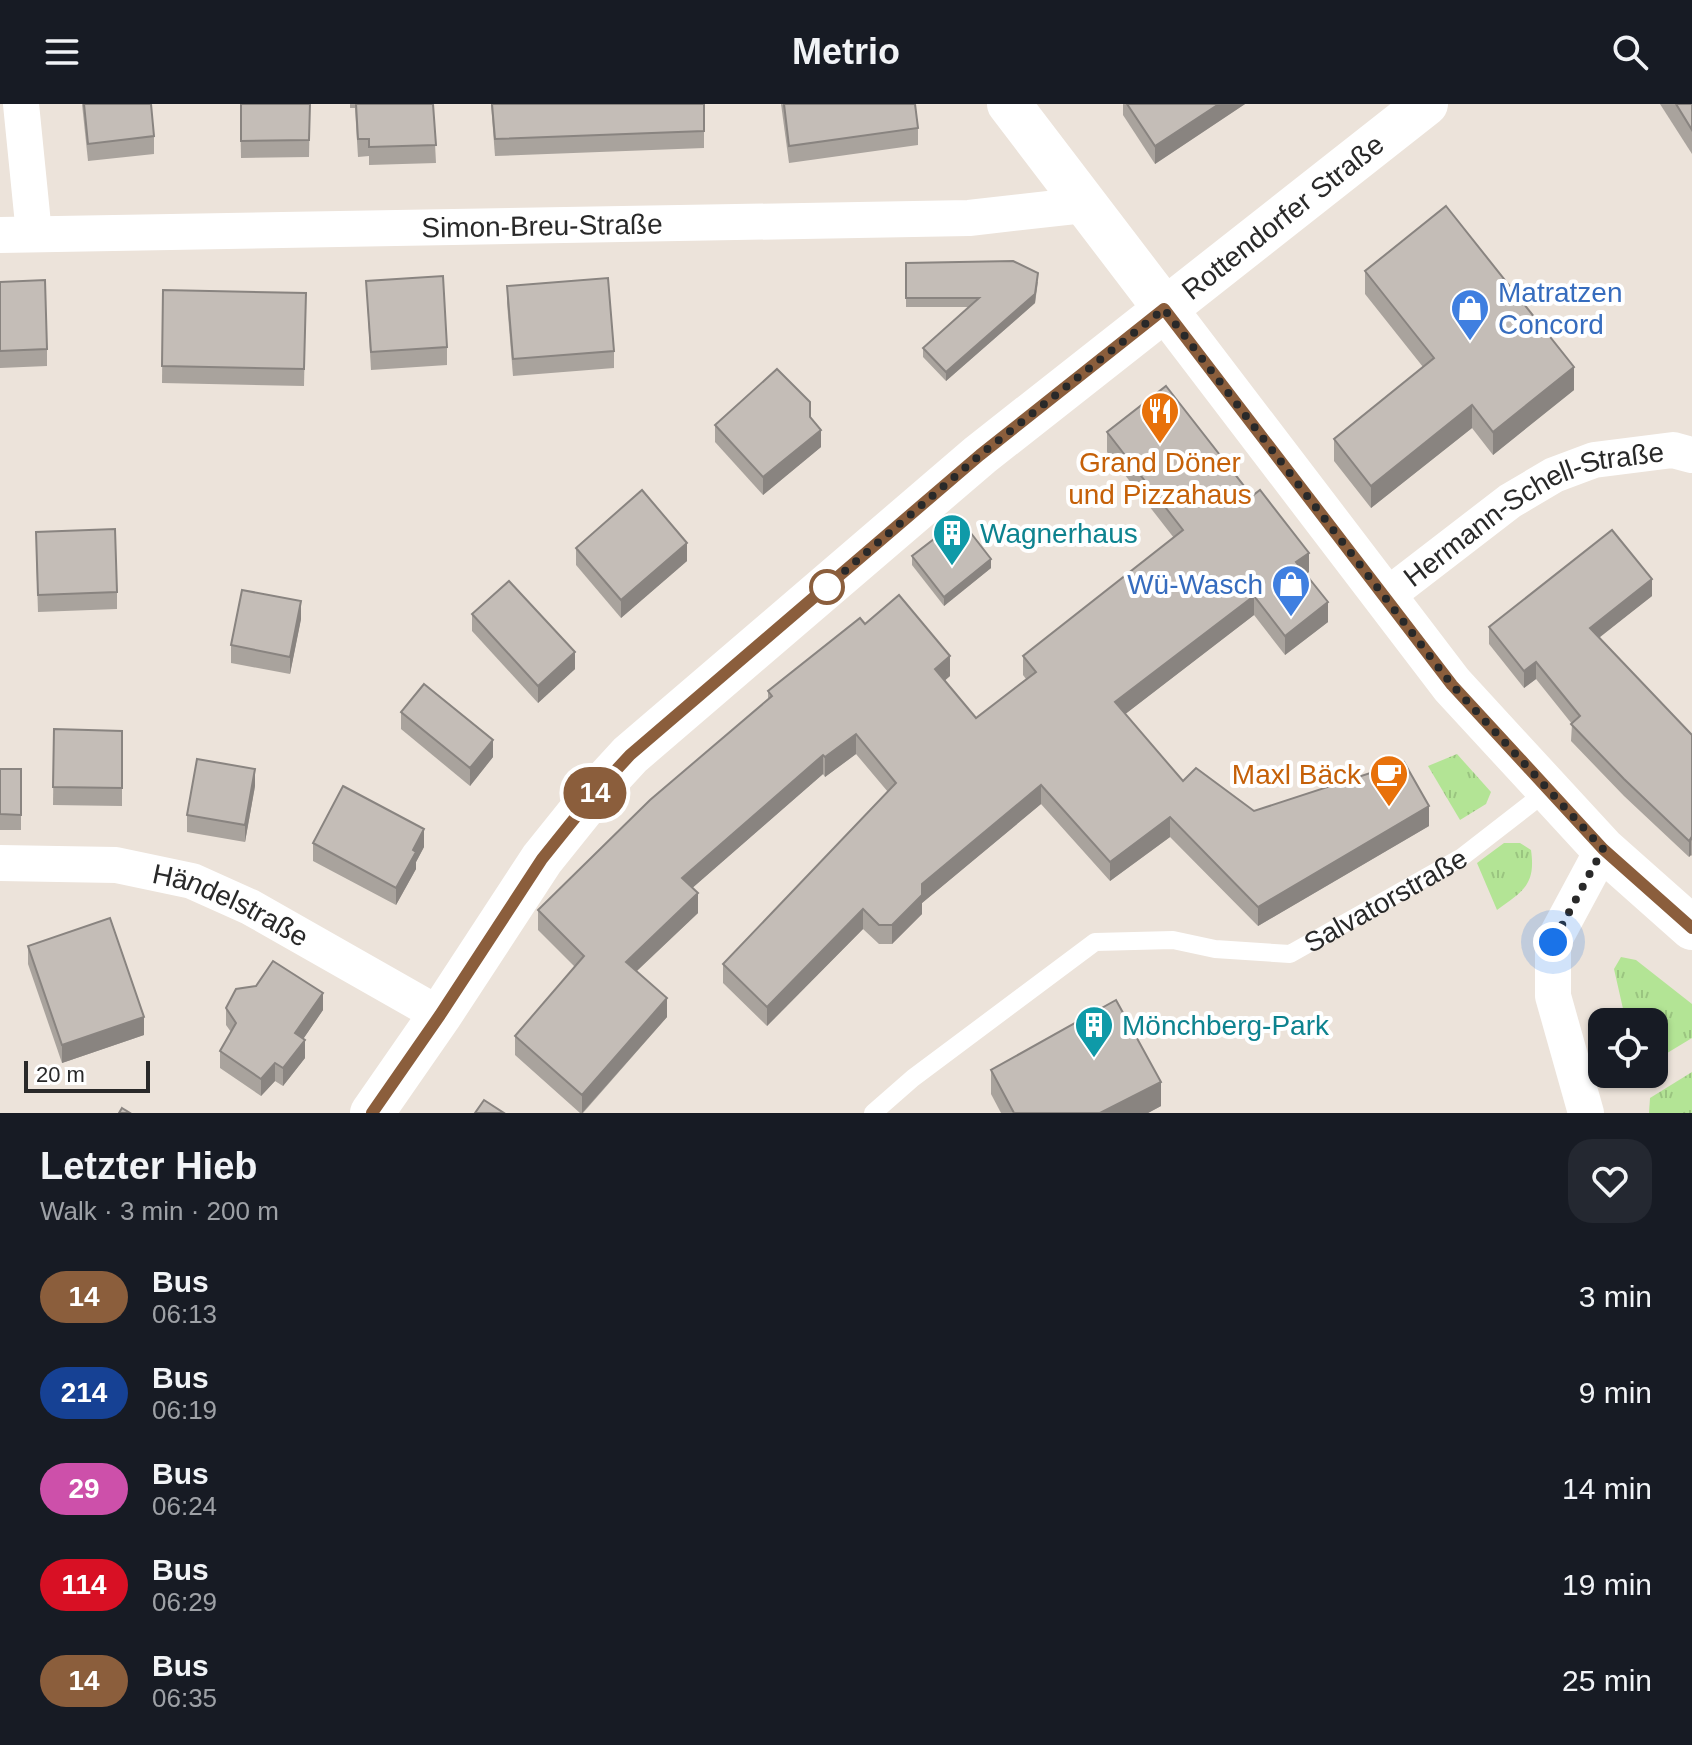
<!DOCTYPE html>
<html lang="en">
<head>
<meta charset="utf-8">
<style>
  body { margin:0; font-family:Arial,sans-serif; background:#242831; color:#f1f3f6; height:100vh; display:flex; flex-direction:column; font-size:30px; white-space:nowrap }
  * { box-sizing:border-box; margin:0 }
  p { font-size:26px; color:#9ea1a6 }
  .icon { flex:none; width:44px; height:44px; fill:none; stroke:currentColor; stroke-width:2; stroke-linecap:round; stroke-linejoin:round }
  .map { position:relative; height:1009px; overflow:hidden }
  .side { display:flex; flex-direction:column; background:#171b24; flex:1 }
  .side>* { flex:none }
  .badge { padding:0 16px; border-radius:26px; font-size:28px; line-height:52px }
  .buttons { position:absolute; left:1588px; top:904px; display:grid; gap:16px }
  .buttons a { display:grid; place-items:center; width:80px; height:80px; border-radius:16px; background:#171b24; box-shadow:0 2px 6px #0004; font-size:40px }
  .scale { position:absolute; left:24px; bottom:20px; width:126px; box-sizing:border-box; padding-left:8px; border:4px solid #292929; border-top:0; font-size:22px; line-height:28px; white-space:nowrap; color:#292929; -webkit-text-stroke:6px #fff; paint-order:stroke }
  .you { position:absolute; width:40px; height:40px; margin:-20px; border:6px solid #fff; border-radius:50%; background:#1a73e8; box-shadow:0 0 0 12px #1a73e833 }
  .map>.badge { position:absolute; translate:-50% -50%; box-shadow:0 0 0 4px #fff }
  .round { display:grid; place-items:center; flex:none; width:84px; height:84px; border-radius:24px; background:#242831 }
  .overview { display:flex; align-items:center; justify-content:space-between; height:136px; padding:0 40px }
  h1 { font-size:38px; font-weight:600; line-height:60px }
  ul { padding:0; list-style:none }
  li { display:flex; align-items:center; gap:24px; height:96px; padding:0 40px }
  li div { flex:1 }
  li b { display:block; font-size:30px }
  li em { font-style:normal }
  li .badge { min-width:88px; font-weight:700; text-align:center }
  header { display:flex; justify-content:space-between; align-items:center; height:104px; padding:0 40px; background:#171b24; font-size:36px; font-weight:600 }
  .map>svg:first-child { display:block }
  .grass { fill:url(#grass-tufts) }
  .lines { fill:none; stroke-linecap:round; stroke-linejoin:round }
  .service { stroke:#fff; stroke-width:18 }
  .minor { stroke:#fff; stroke-width:36 }
  .tertiary { stroke:#fff; stroke-width:44 }
  .wall { fill:#a9a39d }
  .shaded-wall { fill:#898480 }
  .building { fill:#c4bdb7; stroke:#898480; stroke-width:2 }
  .line-casing { stroke:#fff; stroke-width:18 }
  .line { stroke:#8b5e3c; stroke-width:12 }
  .walk { stroke:#292929; stroke-width:8; stroke-dasharray:0 14.4 }
  .stop-dot { fill:#fff; stroke:#8b5e3c; stroke-width:4 }
  .labels { text-anchor:middle; dominant-baseline:central; stroke-width:8; stroke-linejoin:round; paint-order:stroke }
  .street-label { font-size:28px; fill:#292929; stroke:#fff }
  .shop-label { font-size:28px; fill:#366cbe; stroke:#fff; text-anchor:start }
  .food-label { font-size:28px; fill:#c56008; stroke:#fff }
  .culture-label { font-size:28px; fill:#0d838f; stroke:#fff; text-anchor:start }
</style>
</head>
<body>
<header><svg class="icon" aria-label="menu" viewBox="0 0 24 24"><path d="M4 6h16M4 12h16M4 18h16"/></svg>Metrio<svg class="icon" aria-label="search" viewBox="0 0 24 24"><circle cx="10" cy="10" r="6"/><path d="M15 15l6 6"/></svg></header>
<div class="map">
<svg width="1692" height="1009" viewBox="0 0 1692 1009">
  <defs>
    <pattern id="grass-tufts" width="24" height="20" patternUnits="userSpaceOnUse" patternTransform="scale(2)"><rect width="24" height="20" fill="#b3e495"/><path d="M3 7l-1-3M5 7V3M7 7l1-3M15 17l-1-3M17 17v-4M19 17l1-3" fill="none" stroke="#9ac480"/></pattern>
  </defs>
  <rect width="100%" height="100%" fill="#ece3da"/>
  <g class="grass">
    <path d="M 1457,650 L 1491,688 L 1486,700 L 1460,716 L 1428,662 Z"/>
    <path d="M 1504,739 L 1520,739 L 1531,746 C 1536,781 1523,787 1497,806 L 1477,759 Z"/>
    <path d="M 1621,853 L 1636,856 L 1692,900 L 1692,934 L 1654,957 L 1654,918 L 1626,918 L 1614,865 Z"/>
    <path d="M 1692,968 L 1692,1009 L 1649,1009 L 1650,994 Z"/>
  </g>
  <g class="lines">
    <path class="service" id="s1" d="M 873,1009 L 913,974 L 1095,838 L 1173,836 L 1215,845 L 1290,850 L 1462,753 L 1547,687"/>
    <g class="minor">
      <path d="M 21,0 L 34,130"/>
      <path id="s2" d="M 0,131 L 969,114 L 1084,101"/>
      <path id="s3" d="M 1384,494 L 1510,397 L 1554,371 L 1594,356 L 1673,346 L 1692,351"/>
      <path id="s4" d="M 0,759 L 116,761 L 192,777 L 250,803 L 440,911"/>
      <path d="M 1586,1009 L 1553,892 L 1553,838 L 1603,745"/>
    </g>
    <g class="tertiary">
      <path d="M 1009,0 L 1452,581 L 1603,745 L 1692,824"/>
      <path id="s5" d="M 372,1009 L 440,911 L 542,755 L 595,689 L 630,651 L 980,351 L 1426,0"/>
    </g>
  </g>
  <g class="wall">
    <path d="M 82,0 L 151,0 L 154,32 L 154,50 L 88,57 Z"/>
    <path d="M 240,0 L 310,0 L 309,53 L 241,54 Z"/>
    <path d="M 350,0 L 433,0 L 436,59 L 369,61 L 369,52 L 358,53 L 355,4 L 350,4 Z"/>
    <path d="M 491,0 L 704,0 L 704,44 L 495,52 Z"/>
    <path d="M 781,0 L 915,0 L 918,24 L 918,41 L 789,59 Z"/>
    <path d="M 1123,0 L 1245,0 L 1155,60 L 1123,11 Z"/>
    <path d="M 1660,0 L 1692,0 L 1692,50 Z"/>
    <path d="M 906,159 L 1038,178 L 1035,199 L 946,277 L 923,253 L 923,244 L 969,203 L 906,203 Z"/>
    <path d="M 1365,167 L 1574,286 L 1493,351 L 1472,324 L 1371,404 L 1334,357 L 1334,335 L 1423,263 L 1365,190 Z"/>
    <path d="M 366,177 L 447,243 L 447,261 L 371,266 Z"/>
    <path d="M 0,178 L 47,245 L 47,262 L 0,264 Z"/>
    <path d="M 507,182 L 614,247 L 614,264 L 513,272 L 507,199 Z"/>
    <path d="M 163,186 L 306,189 L 304,282 L 162,279 Z"/>
    <path d="M 715,321 L 821,343 L 763,391 L 715,338 Z"/>
    <path d="M 1107,328 L 1309,468 L 1306,470 L 1328,518 L 1285,551 L 1254,511 L 1125,610 L 1183,677 L 1254,707 L 1429,722 L 1258,822 L 1170,733 L 1110,777 L 1041,700 L 922,799 L 922,810 L 892,840 L 879,840 L 863,825 L 767,922 L 723,879 L 723,860 L 888,688 L 856,650 L 825,673 L 823,670 L 692,784 L 698,809 L 637,867 L 667,913 L 583,1009 L 580,1009 L 515,951 L 515,932 L 575,863 L 538,826 L 538,806 L 768,595 L 768,587 L 865,520 L 950,572 L 944,577 L 976,614 L 1026,575 L 1023,571 L 1023,552 L 1174,434 L 1107,348 Z"/>
    <path d="M 576,444 L 687,457 L 621,514 L 576,461 Z"/>
    <path d="M 36,446 L 117,488 L 117,505 L 38,508 Z"/>
    <path d="M 912,452 L 991,464 L 944,502 L 912,461 Z"/>
    <path d="M 1652,492 L 1599,533 L 1692,631 L 1692,752 L 1691,751 L 1689,753 L 1624,692 L 1571,637 L 1572,620 L 1536,575 L 1524,584 L 1489,540 L 1489,523 Z"/>
    <path d="M 472,510 L 575,565 L 538,599 L 472,527 Z"/>
    <path d="M 301,515 L 290,570 L 231,559 L 231,541 Z"/>
    <path d="M 401,608 L 493,653 L 470,682 L 401,625 Z"/>
    <path d="M 54,625 L 122,627 L 122,702 L 53,701 Z"/>
    <rect x="0" y="665" width="21" height="61"/>
    <path d="M 255,682 L 245,738 L 187,728 L 187,711 Z"/>
    <path d="M 313,739 L 424,743 L 416,758 L 416,765 L 396,801 L 313,757 Z"/>
    <path d="M 28,842 L 144,931 L 62,959 L 28,860 Z"/>
    <path d="M 226,904 L 323,906 L 303,935 L 305,954 L 283,982 L 275,977 L 261,992 L 220,964 L 220,947 L 231,928 L 226,921 Z"/>
    <path d="M 991,966 L 1161,1002 L 1148,1009 L 1001,1009 L 991,990 Z"/>
  </g>
  <g class="shaded-wall">
    <path d="M 1219,0 L 1245,0 L 1155,60 L 1155,42 Z"/>
    <path d="M 1038,169 L 1035,199 L 946,277 L 946,268 Z"/>
    <path d="M 1574,263 L 1574,286 L 1493,351 L 1493,328 Z"/>
    <path d="M 1472,301 L 1472,324 L 1371,404 L 1371,382 Z"/>
    <path d="M 821,326 L 821,343 L 763,391 L 763,373 Z"/>
    <path d="M 687,439 L 687,457 L 621,514 L 621,496 Z"/>
    <path d="M 1309,449 L 1309,468 L 1296,478 L 1296,458 Z"/>
    <path d="M 991,455 L 991,464 L 944,502 L 944,493 Z"/>
    <path d="M 1652,475 L 1652,492 L 1590,541 L 1590,524 Z"/>
    <path d="M 1254,492 L 1254,511 L 1115,618 L 1115,598 Z"/>
    <path d="M 301,497 L 301,515 L 290,570 L 290,553 Z"/>
    <path d="M 1328,498 L 1328,518 L 1285,551 L 1285,532 Z"/>
    <path d="M 575,548 L 575,565 L 538,599 L 538,582 Z"/>
    <path d="M 950,552 L 950,572 L 935,585 L 935,565 Z"/>
    <path d="M 1536,558 L 1536,575 L 1524,584 L 1524,567 Z"/>
    <path d="M 856,630 L 856,650 L 825,673 L 825,653 Z"/>
    <path d="M 493,636 L 493,653 L 470,682 L 470,664 Z"/>
    <path d="M 823,651 L 823,670 L 682,793 L 682,774 Z"/>
    <path d="M 255,665 L 255,682 L 245,738 L 245,721 Z"/>
    <path d="M 1041,681 L 1041,700 L 922,799 L 922,810 L 892,840 L 892,821 L 922,780 Z"/>
    <path d="M 1429,702 L 1429,722 L 1258,822 L 1258,803 Z"/>
    <path d="M 1170,713 L 1170,733 L 1110,777 L 1110,758 Z"/>
    <path d="M 424,725 L 424,743 L 416,758 L 416,765 L 396,801 L 396,784 L 413,746 Z"/>
    <path d="M 1691,734 L 1691,751 L 1689,753 L 1689,737 Z"/>
    <path d="M 698,789 L 698,809 L 626,877 L 626,858 Z"/>
    <path d="M 863,805 L 863,825 L 767,922 L 767,903 Z"/>
    <path d="M 323,889 L 323,906 L 295,947 L 295,929 Z"/>
    <path d="M 667,894 L 667,913 L 582,1009 L 582,991 Z"/>
    <path d="M 144,913 L 144,931 L 62,959 L 62,941 Z"/>
    <path d="M 305,936 L 305,954 L 283,982 L 283,964 Z"/>
    <path d="M 275,959 L 275,977 L 261,992 L 261,975 Z"/>
    <path d="M 1161,978 L 1161,1002 L 1148,1009 L 1100,1009 Z"/>
  </g>
  <g class="building">
    <path d="M 84,0 L 151,0 L 154,32 L 88,40 Z"/>
    <path d="M 241,0 L 310,0 L 309,36 L 241,37 Z"/>
    <path d="M 356,0 L 433,0 L 436,41 L 369,43 L 369,35 L 358,35 Z"/>
    <path d="M 492,0 L 704,0 L 704,27 L 495,35 Z"/>
    <path d="M 784,0 L 915,0 L 918,24 L 789,42 Z"/>
    <path d="M 1127,0 L 1219,0 L 1155,42 Z"/>
    <path d="M 1676,0 L 1692,0 L 1692,26 Z"/>
    <path d="M 1446,102 L 1574,263 L 1493,328 L 1472,301 L 1371,382 L 1334,335 L 1434,254 L 1365,167 Z"/>
    <path d="M 1013,157 L 1038,169 L 1035,190 L 946,268 L 923,244 L 979,194 L 906,194 L 906,159 Z"/>
    <path d="M 443,172 L 447,243 L 371,248 L 366,177 Z"/>
    <path d="M 608,174 L 614,247 L 513,255 L 507,182 Z"/>
    <path d="M 45,176 L 47,245 L 0,247 L 0,178 Z"/>
    <path d="M 163,186 L 306,189 L 304,265 L 162,262 Z"/>
    <path d="M 777,265 L 810,298 L 810,313 L 821,326 L 763,373 L 715,321 Z"/>
    <path d="M 1166,282 L 1252,392 L 1260,386 L 1309,449 L 1296,458 L 1328,498 L 1285,532 L 1254,492 L 1115,598 L 1183,677 L 1196,664 L 1254,707 L 1404,658 L 1429,702 L 1258,803 L 1170,713 L 1110,758 L 1041,681 L 922,780 L 922,791 L 892,821 L 879,821 L 863,805 L 767,903 L 723,860 L 896,679 L 856,630 L 825,653 L 823,651 L 682,774 L 698,789 L 626,858 L 667,894 L 582,991 L 515,932 L 584,852 L 538,806 L 650,696 L 772,592 L 768,587 L 860,514 L 865,520 L 899,491 L 950,552 L 935,565 L 976,614 L 1036,568 L 1023,552 L 1183,426 L 1107,328 Z"/>
    <path d="M 642,386 L 687,439 L 621,496 L 576,444 Z"/>
    <path d="M 960,415 L 991,455 L 944,493 L 912,452 Z"/>
    <path d="M 115,425 L 117,488 L 38,491 L 36,428 Z"/>
    <path d="M 1612,426 L 1652,475 L 1590,524 L 1692,631 L 1692,736 L 1691,734 L 1689,737 L 1624,675 L 1571,620 L 1580,612 L 1536,558 L 1524,567 L 1489,523 Z"/>
    <path d="M 509,477 L 575,548 L 538,582 L 472,510 Z"/>
    <path d="M 242,486 L 301,497 L 290,553 L 231,541 Z"/>
    <path d="M 424,580 L 493,636 L 470,664 L 401,608 Z"/>
    <path d="M 54,625 L 122,627 L 122,684 L 53,683 Z"/>
    <path d="M 197,655 L 255,665 L 245,721 L 187,711 Z"/>
    <path d="M 0,665 L 21,665 L 21,711 L 0,710 Z"/>
    <path d="M 343,682 L 424,725 L 413,746 L 416,748 L 396,784 L 313,739 Z"/>
    <path d="M 110,814 L 144,913 L 62,941 L 28,842 Z"/>
    <path d="M 273,857 L 323,889 L 295,929 L 305,936 L 283,964 L 275,959 L 261,975 L 220,947 L 236,919 L 226,904 L 236,885 L 256,882 Z"/>
    <path d="M 1116,896 L 1161,978 L 1100,1009 L 1014,1009 L 991,966 Z"/>
    <path d="M 484,996 L 504,1009 L 475,1009 Z"/>
    <path d="M 122,1004 L 130,1009 L 119,1009 Z"/>
  </g>
  <g class="lines">
    <defs>
      <path id="line" d="M 372,1009 L 440,911 L 542,755 L 595,689 L 630,651 L 980,351 L 1164,205 L 1452,581 L 1603,745 L 1692,824"/>
    </defs>
    <use href="#line" class="line-casing"/>
    <use href="#line" class="line"/>
    <path class="walk" d="M 827,483 L 825,484 L 980,351 L 1164,205 L 1452,581 L 1603,745 L 1553,838"/>
  </g>
  <defs>
    <symbol id="shop-pin" viewBox="-11 -11 22 30"><path d="M0 17L-7.5 6A9.5 9.5 0 1 1 7.5 6Z" fill="#3f7fe0" stroke="#fff"/><path d="M-5-2.5h2.3a2.7 3.5 0 0 1 5.4 0H5L5.5 6h-11ZM-1.5-2.5h3a1.5 2.3 0 0 0-3 0Z" fill="#fff"/></symbol>
    <symbol id="restaurant-pin" viewBox="-11 -11 22 30"><path d="M0 17L-7.5 6A9.5 9.5 0 1 1 7.5 6Z" fill="#e8710a" stroke="#fff"/><path d="M-5-6h1v4h1v-4h1v4h1v-4h1v5L-1.5 .5V6h-2V.5L-5-1ZM5-6V6H3V1.5H1.5Q1.5-4 5-6Z" fill="#fff"/></symbol>
    <symbol id="building-pin" viewBox="-11 -11 22 30"><path d="M0 17L-7.5 6A9.5 9.5 0 1 1 7.5 6Z" fill="#0f9aa8" stroke="#fff"/><path d="M-4-6H4V6H1V3H-1V6H-4ZM-2.5-4.3h1.7v1.8h-1.7ZM.8-4.3h1.7v1.8H.8ZM-2.5-1h1.7V.8h-1.7ZM.8-1h1.7V.8H.8Z" fill="#fff"/></symbol>
    <symbol id="cafe-pin" viewBox="-11 -11 22 30"><path d="M0 17L-7.5 6A9.5 9.5 0 1 1 7.5 6Z" fill="#e8710a" stroke="#fff"/><path d="M-5.5-4.5H6V0H3Q3 3.5 0 3.5H-2.5Q-5.5 3.5-5.5 0ZM3-3.2v2h1.7v-2ZM-6 4.5H4V6H-6Z" fill="#fff"/></symbol>
  </defs>
  <g fill-rule="evenodd">
    <use href="#shop-pin" x="1448" y="182" width="44" height="60"/>
    <use href="#restaurant-pin" x="1138" y="285" width="44" height="60"/>
    <use href="#building-pin" x="930" y="407" width="44" height="60"/>
    <use href="#shop-pin" x="1269" y="458" width="44" height="60"/>
    <use href="#cafe-pin" x="1367" y="648" width="44" height="60"/>
    <use href="#building-pin" x="1072" y="899" width="44" height="60"/>
  </g>
  <circle class="stop-dot" cx="827" cy="483" r="16"/>
  <g class="labels">
    <g class="street-label">
      <text stroke="none"><textPath href="#s5" startOffset="1288">Rottendorfer Straße</textPath></text>
      <text stroke="none"><textPath href="#s2" startOffset="542">Simon-Breu-Straße</textPath></text>
      <text stroke="none"><textPath href="#s3" startOffset="176">Hermann-Schell-Straße</textPath></text>
      <text stroke="none"><textPath href="#s1" startOffset="586">Salvatorstraße</textPath></text>
      <text stroke="none"><textPath href="#s4" startOffset="238">Händelstraße</textPath></text>
    </g>
    <g class="shop-label">
      <text x="1498" y="188">Matratzen<tspan x="1498" dy="32">Concord</tspan></text>
      <text x="1263" y="480" text-anchor="end">Wü-Wasch</text>
    </g>
    <g class="food-label">
      <text x="1160" y="358">Grand Döner<tspan x="1160" dy="32">und Pizzahaus</tspan></text>
      <text x="1361" y="670" text-anchor="end">Maxl Bäck</text>
    </g>
    <g class="culture-label">
      <text x="980" y="429">Wagnerhaus</text>
      <text x="1122" y="921">Mönchberg-Park</text>
    </g>
  </g>
</svg>
<div class="buttons">
<a><svg class="icon" aria-label="locate" viewBox="0 0 24 24"><circle cx="12" cy="12" r="6"/><path d="M12 2v4M12 18v4M2 12h4M18 12h4"/></svg></a>
</div>
<div class="scale">20 m</div>
<div class="you" style="left:1553px;top:838px"></div>
<b class="badge" style="left:595px;top:689px;background:#8b5e3c;color:#fff">14</b>
</div>
<section class="side">
<div class="overview"><div><h1>Letzter Hieb</h1><p>Walk · 3 min · 200 m</p></div><a class="round"><svg class="icon" aria-label="heart" viewBox="0 0 24 24"><path d="M12 20l-8-8c-3-5 5-10 8-4 3-6 11-1 8 4z"/></svg></a></div>
<ul>
<li><span class="badge" style="background:#8b5e3c;color:#fff">14</span><div><b>Bus</b><p>06:13</p></div><em>3 min</em></li>
<li><span class="badge" style="background:#164194;color:#fff">214</span><div><b>Bus</b><p>06:19</p></div><em>9 min</em></li>
<li><span class="badge" style="background:#cd50aa;color:#fff">29</span><div><b>Bus</b><p>06:24</p></div><em>14 min</em></li>
<li><span class="badge" style="background:#d81024;color:#fff">114</span><div><b>Bus</b><p>06:29</p></div><em>19 min</em></li>
<li><span class="badge" style="background:#8b5e3c;color:#fff">14</span><div><b>Bus</b><p>06:35</p></div><em>25 min</em></li>
</ul>
</section>
</body>
</html>
